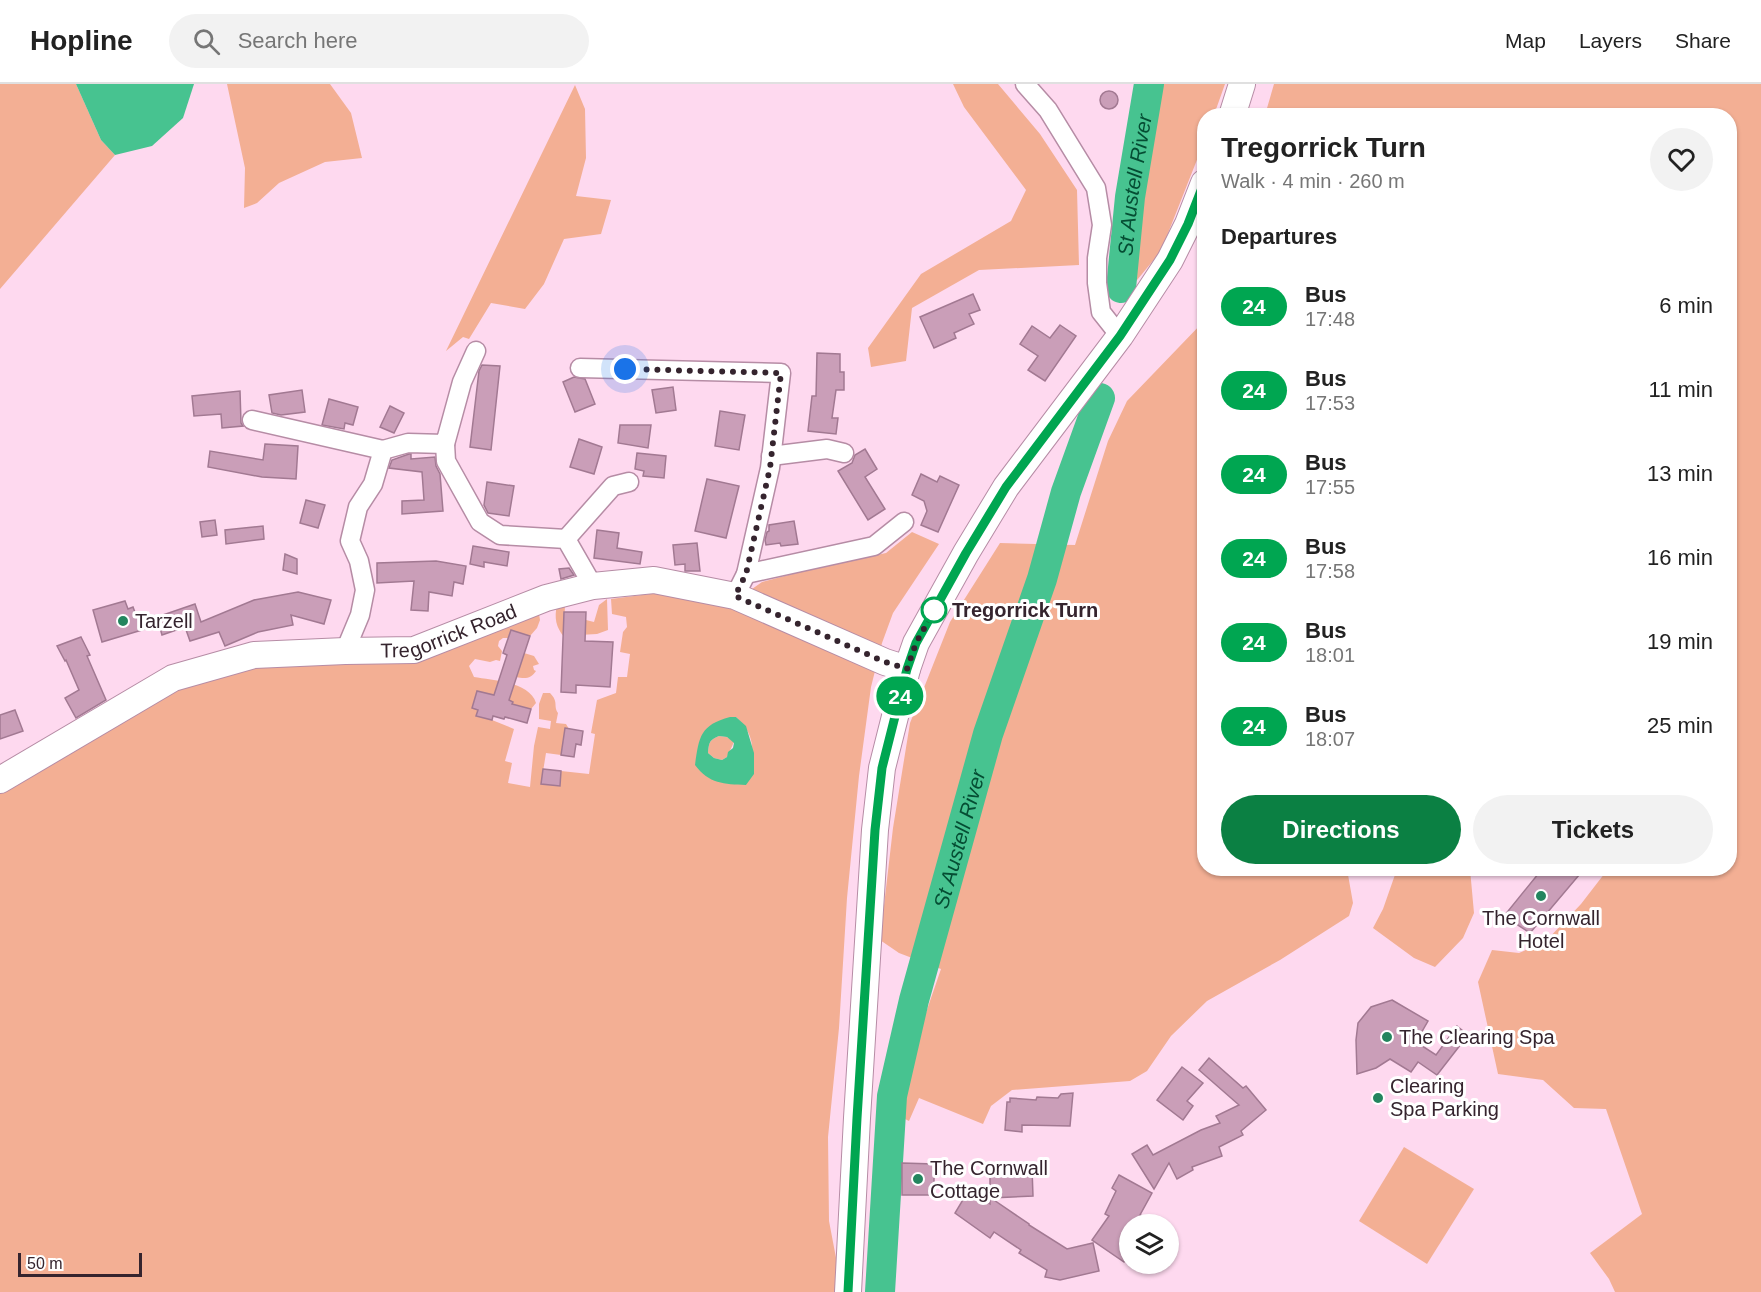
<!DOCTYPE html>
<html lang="en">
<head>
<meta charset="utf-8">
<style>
  body { margin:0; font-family:Helvetica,sans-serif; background:#f2f2f2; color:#222; height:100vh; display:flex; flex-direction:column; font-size:22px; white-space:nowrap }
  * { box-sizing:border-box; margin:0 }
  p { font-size:20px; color:#767676 }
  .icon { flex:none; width:33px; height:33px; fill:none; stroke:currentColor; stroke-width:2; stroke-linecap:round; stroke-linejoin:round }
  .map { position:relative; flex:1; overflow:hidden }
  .side { position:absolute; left:1197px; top:24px; width:540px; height:768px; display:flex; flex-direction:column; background:#fff; border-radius:24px; box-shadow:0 2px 4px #0004 }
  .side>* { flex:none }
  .badge { padding:0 12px; border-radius:20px; font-size:21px; line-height:39px }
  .buttons { position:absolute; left:1119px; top:1130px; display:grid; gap:12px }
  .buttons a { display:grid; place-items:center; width:60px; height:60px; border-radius:50%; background:#fff; box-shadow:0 2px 4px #0004; font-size:30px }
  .scale { position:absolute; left:18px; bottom:15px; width:124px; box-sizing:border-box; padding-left:6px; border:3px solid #35242e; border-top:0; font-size:16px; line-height:21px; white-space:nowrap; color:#35242e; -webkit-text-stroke:4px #fff; paint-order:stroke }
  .you { position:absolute; width:30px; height:30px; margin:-15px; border:4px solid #fff; border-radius:50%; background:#1a73e8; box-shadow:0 0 0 9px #1a73e833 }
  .map>.badge { position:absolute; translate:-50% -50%; box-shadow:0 0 0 3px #fff }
  h2 { padding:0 24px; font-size:22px; line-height:54px }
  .round { display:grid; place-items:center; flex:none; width:63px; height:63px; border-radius:32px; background:#f2f2f2 }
  .summary { display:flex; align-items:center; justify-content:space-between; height:102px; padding:0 24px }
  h1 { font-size:28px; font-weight:800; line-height:45px }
  .button { display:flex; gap:12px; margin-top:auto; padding:12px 24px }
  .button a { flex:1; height:69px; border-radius:36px; background:#0b8043; color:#fff; font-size:24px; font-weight:800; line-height:69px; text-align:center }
  .button a+a { background:#f2f2f2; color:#222 }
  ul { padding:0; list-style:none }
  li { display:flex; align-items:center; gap:18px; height:84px; padding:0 24px }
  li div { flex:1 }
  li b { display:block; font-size:22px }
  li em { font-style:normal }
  li .badge { min-width:66px; font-weight:700; text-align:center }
  header { display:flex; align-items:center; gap:36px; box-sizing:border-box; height:84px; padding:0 30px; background:#fff; border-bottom:2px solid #e0e0e0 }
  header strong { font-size:28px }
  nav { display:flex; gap:33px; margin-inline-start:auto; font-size:21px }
  .search { width:420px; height:54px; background:#f2f2f2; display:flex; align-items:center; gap:15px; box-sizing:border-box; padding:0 21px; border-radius:33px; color:#767676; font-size:22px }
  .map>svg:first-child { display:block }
  .green { fill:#f3af94; fill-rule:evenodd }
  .water { fill:#47c390; fill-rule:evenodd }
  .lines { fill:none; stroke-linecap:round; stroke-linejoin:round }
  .river { stroke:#47c390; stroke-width:30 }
  .building { fill:#ca9eb8; stroke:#a27992; stroke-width:1.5 }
  .street-casing { stroke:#b68ca5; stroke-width:21 }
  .secondary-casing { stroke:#b68ca5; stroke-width:28 }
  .street { stroke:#fff; stroke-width:18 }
  .secondary { stroke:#fff; stroke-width:26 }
  .line-casing { stroke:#fff; stroke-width:14 }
  .line { stroke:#00a651; stroke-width:9 }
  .walk { stroke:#35242e; stroke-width:6; stroke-dasharray:0 10.8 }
  .stop-dot { fill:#fff; stroke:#00a651; stroke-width:3 }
  .poi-dot { fill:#23855e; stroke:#fff; stroke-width:2 }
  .labels { text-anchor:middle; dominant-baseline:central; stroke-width:6; stroke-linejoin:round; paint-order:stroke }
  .stop-label { font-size:20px; font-weight:bold; fill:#35242e; stroke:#fff; text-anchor:start }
  .poi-label { font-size:20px; fill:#35242e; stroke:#fff; text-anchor:start }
  .street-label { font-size:20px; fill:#35242e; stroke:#fff }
  .water-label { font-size:21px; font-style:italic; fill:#054d33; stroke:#fff }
</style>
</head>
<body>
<header>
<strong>Hopline</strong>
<div class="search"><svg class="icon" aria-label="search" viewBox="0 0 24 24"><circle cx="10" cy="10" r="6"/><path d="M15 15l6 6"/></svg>Search here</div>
<nav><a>Map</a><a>Layers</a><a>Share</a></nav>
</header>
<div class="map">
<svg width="1761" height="1208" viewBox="0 0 1761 1208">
  <rect width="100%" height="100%" fill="#fed9ef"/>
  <g class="green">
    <path d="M 0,0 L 76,0 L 101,56 L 115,71 L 0,205 Z"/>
    <path d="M 227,0 L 330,0 L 351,29 L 362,74 L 325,78 L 279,99 L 257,119 L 244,124 L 245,84 Z"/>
    <path d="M 953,0 L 998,0 L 1040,50 L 1077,106 L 1079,181 L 979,186 L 912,224 L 906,277 L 871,283 L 868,264 L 921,190 L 1011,137 L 1026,106 L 964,23 Z"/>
    <path d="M 1155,0 L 1225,0 L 1214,31 L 1204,32 L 1204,58 L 1161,167 L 1128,207 L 1137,113 Z"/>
    <path d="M 1274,0 L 1761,0 L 1761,1208 L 1615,1208 L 1609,1195 L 1590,1169 L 1642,1130 L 1606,1025 L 1574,1024 L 1543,996 L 1498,990 L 1478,898 L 1492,866 L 1519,869 L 1546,857 L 1581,820 L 1608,785 L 1730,784 L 1730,526 L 1734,517 L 1730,514 L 1730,32 L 1265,31 Z"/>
    <path d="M 575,1 L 585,25 L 586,74 L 576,112 L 611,116 L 601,150 L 564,155 L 544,200 L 525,225 L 491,219 L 469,255 L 463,253 L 446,267 Z"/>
    <path d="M 1204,237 L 1204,784 L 1347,785 L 1353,819 L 1349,832 L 1280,876 L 1207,917 L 1171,952 L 1147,987 L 1130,997 L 1012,1006 L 991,1022 L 983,1040 L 919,1014 L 909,1037 L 899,1032 L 909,978 L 941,885 L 899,869 L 880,856 L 893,744 L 910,639 L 950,538 L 1000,459 L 1075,461 L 1108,357 L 1127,317 Z"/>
    <path d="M 912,448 L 939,460 L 893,529 L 882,559 L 871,603 L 859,692 L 847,814 L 839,944 L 828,1053 L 829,1137 L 837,1179 L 836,1208 L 0,1208 L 0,706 L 133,619 L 258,577 L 409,573 L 539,530 L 540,536 L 537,544 L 530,552 L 511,546 L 508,554 L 503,554 L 499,557 L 498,562 L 502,567 L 500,577 L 496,576 L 490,578 L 475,575 L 469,582 L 474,593 C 492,596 530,598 536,619 L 531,625 L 512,620 L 513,618 L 496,613 L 496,612 L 477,607 L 472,624 L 478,626 L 476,632 L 492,636 L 514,645 L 505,677 L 512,679 L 508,699 L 530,703 L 534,662 L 538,643 L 550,645 L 551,637 L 539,635 L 539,620 L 543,609 L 550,609 C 559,618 553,622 558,629 L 556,639 L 566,640 L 569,645 L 565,645 L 561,671 L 546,669 L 541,700 L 559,702 L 561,687 L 589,690 L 595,650 L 591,649 L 597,616 L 616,609 L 618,593 L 627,593 L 630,570 L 620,568 L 623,548 L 627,543 L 626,533 L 612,530 L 611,515 L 657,509 L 735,517 L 762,498 L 796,489 L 886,469 ZM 736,633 C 759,654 753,673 746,701 L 698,663 Z"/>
    <path d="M 582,513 L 593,516 L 577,519 L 565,519 L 564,553 C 556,543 554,534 557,521 Z"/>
    <path d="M 607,515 L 608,546 L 597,550 L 579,551 L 586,536 L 594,538 L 599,521 Z"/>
    <path d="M 524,569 L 534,572 L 539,580 L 533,582 L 534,586 L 536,587 C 531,595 525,595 516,593 Z"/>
    <path d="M 719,652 L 727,653 L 734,658 L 727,673 L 722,676 L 714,674 L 708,669 C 709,659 709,656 719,652 Z"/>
    <path d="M 1397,785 L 1470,785 L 1474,829 L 1463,854 L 1435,883 L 1414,874 L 1373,844 L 1383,825 Z"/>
    <path d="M 1404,1063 L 1474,1105 L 1427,1180 L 1359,1137 Z"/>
  </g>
  <g class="water">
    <path d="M 76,0 L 194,0 L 183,34 L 152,62 L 115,71 L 101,56 Z"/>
    <path d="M 730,633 L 736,633 L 746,642 L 754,669 L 754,690 L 746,701 C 724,700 709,700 695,681 C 699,653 700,641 730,633 ZM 719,652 L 727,653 L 734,659 L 733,664 L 728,668 L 727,673 L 722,676 L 714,674 L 708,669 C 709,659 709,656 719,652 Z"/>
  </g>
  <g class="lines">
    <g class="river">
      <path id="s1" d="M 1121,204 L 1130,113 L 1149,0"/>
      <path id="s2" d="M 880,1208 L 892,1012 L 914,916 L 988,650 L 1042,495 L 1066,408 L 1100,314"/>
    </g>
  </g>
  <g class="building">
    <circle cx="1109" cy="16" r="9"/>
    <path d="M 973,210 L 980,226 L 969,230 L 974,240 L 954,249 L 956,254 L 934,264 L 920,233 Z"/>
    <path d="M 1060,241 L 1076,252 L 1045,297 L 1028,286 L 1038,272 L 1020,260 L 1032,242 L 1050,254 Z"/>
    <path d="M 817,269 L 840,270 L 840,288 L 844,288 L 844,306 L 836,306 L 832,334 L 838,334 L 836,350 L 808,347 L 812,312 L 816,312 Z"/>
    <path d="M 482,281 L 500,282 L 491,366 L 470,363 L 479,287 Z"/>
    <path d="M 574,293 L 585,295 L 595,320 L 575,328 L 563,298 Z"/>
    <path d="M 673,303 L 676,326 L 656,329 L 652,306 Z"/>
    <path d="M 302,306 L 305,328 L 281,331 L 272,329 L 269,311 Z"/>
    <path d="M 240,307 L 241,339 L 243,342 L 222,344 L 221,330 L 194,332 L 192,312 Z"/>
    <path d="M 329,315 L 358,323 L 353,341 L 345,339 L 344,345 L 322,341 Z"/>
    <path d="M 390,322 L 404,329 L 394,349 L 380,343 Z"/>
    <path d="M 720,327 L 745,331 L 739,366 L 715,362 Z"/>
    <path d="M 620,341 L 651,341 L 648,364 L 618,359 Z"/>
    <path d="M 579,355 L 602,363 L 594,390 L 570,383 Z"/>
    <path d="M 265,360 L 298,362 L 296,395 L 262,393 L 208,383 L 210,367 L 263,376 Z"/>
    <path d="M 865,365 L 877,385 L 865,393 L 885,425 L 868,436 L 838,387 L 852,379 L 855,371 Z"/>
    <path d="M 637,369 L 666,372 L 664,394 L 643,392 L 644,387 L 635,385 Z"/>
    <path d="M 409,370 L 411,370 L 411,375 L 435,373 L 436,382 L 440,390 L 443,427 L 402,430 L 402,417 L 424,416 L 422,388 L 389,384 L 392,376 Z"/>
    <path d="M 921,390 L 937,398 L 940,392 L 959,401 L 938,448 L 921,441 L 927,427 L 924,417 L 912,411 Z"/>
    <path d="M 707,395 L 739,402 L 726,454 L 695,447 Z"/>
    <path d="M 487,398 L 514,402 L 509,432 L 488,429 L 484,421 Z"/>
    <path d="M 306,416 L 325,421 L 318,444 L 300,439 Z"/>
    <path d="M 215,436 L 217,451 L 202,453 L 200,438 Z"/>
    <path d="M 794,437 L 798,460 L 781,462 L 780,459 L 766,461 L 765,456 L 767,448 L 769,447 L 769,441 Z"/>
    <path d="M 263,442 L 264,455 L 226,460 L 225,446 Z"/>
    <path d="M 597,446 L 619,449 L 617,464 L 642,468 L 640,480 L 594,474 Z"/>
    <path d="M 697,459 L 700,487 L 685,487 L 685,480 L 675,481 L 673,461 Z"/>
    <path d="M 473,462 L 509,468 L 507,482 L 484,478 L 484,483 L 470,480 Z"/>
    <path d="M 285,470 L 297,475 L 297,490 L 283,486 Z"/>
    <path d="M 436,477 L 466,482 L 463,500 L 454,498 L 452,512 L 429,508 L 428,527 L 411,526 L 414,497 L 377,499 L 377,479 Z"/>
    <path d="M 569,484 L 574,491 L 561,495 L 559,485 Z"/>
    <path d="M 298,508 L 331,516 L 324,540 L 291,531 L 293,541 L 258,548 L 225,562 L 219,548 L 190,557 L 185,543 L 162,551 L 157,533 L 195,520 L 201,538 L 254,516 Z"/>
    <path d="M 125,517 L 128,525 L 133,523 L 136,531 L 147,528 L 152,543 L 102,558 L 93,526 Z"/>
    <path d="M 564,528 L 586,528 L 585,557 L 613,558 L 610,603 L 576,601 L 576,609 L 561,608 Z"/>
    <path d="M 511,546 L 530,552 L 509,616 L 513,618 L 512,620 L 531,625 L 527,639 L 505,633 L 504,635 L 493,632 L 492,636 L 476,632 L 478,626 L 472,624 L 477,607 L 494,611 L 507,571 L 503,569 Z"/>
    <path d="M 81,553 L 90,571 L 87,572 L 106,616 L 76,634 L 65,614 L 79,606 L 66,576 L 65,577 L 57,562 Z"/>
    <path d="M 15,626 L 23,647 L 0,655 L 0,631 Z"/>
    <path d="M 565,644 L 583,647 L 581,661 L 576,660 L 574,673 L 561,671 Z"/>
    <path d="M 543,685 L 561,687 L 560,702 L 541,700 Z"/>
    <path d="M 1543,784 L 1585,784 L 1530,849 L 1504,832 Z"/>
    <path d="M 1392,916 L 1428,937 L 1416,958 L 1436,971 L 1457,942 L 1468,951 L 1437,991 L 1418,978 L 1411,988 L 1390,975 L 1376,984 L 1357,990 L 1356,956 L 1358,939 L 1371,923 Z"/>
    <path d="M 1209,974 L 1243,1004 L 1246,1002 L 1266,1026 L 1241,1047 L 1243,1051 L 1219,1063 L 1222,1072 L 1192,1083 L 1193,1086 L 1177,1095 L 1169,1079 L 1154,1105 L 1132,1070 L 1147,1061 L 1153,1071 L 1201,1046 L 1220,1039 L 1216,1032 L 1239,1021 L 1199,986 Z"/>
    <path d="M 1182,983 L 1203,999 L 1187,1017 L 1193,1022 L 1183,1036 L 1157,1016 Z"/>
    <path d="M 1073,1009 L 1070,1042 L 1022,1041 L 1022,1048 L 1005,1046 L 1007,1018 L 1010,1018 L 1010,1014 L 1036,1016 L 1037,1013 L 1058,1014 L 1061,1010 Z"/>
    <path d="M 902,1079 L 934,1080 L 934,1111 L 902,1111 Z"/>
    <path d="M 1032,1084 L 1033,1112 L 991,1114 L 1029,1140 L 1029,1141 L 1067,1165 L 1093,1159 L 1099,1187 L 1060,1196 L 1045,1193 L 1047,1186 L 1019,1169 L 1021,1166 L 994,1148 L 990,1154 L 955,1129 L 967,1109 L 972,1109 L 990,1120 L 990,1089 L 998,1088 L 998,1085 Z"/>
    <path d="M 1119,1091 L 1152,1109 L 1140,1131 L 1160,1140 L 1130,1140 L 1130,1170 L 1124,1178 L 1092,1156 L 1109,1132 L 1105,1130 L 1116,1107 L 1112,1104 Z"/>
  </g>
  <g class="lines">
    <defs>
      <g id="street">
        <path d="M 1025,0 L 1048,26 L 1096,104 L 1102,141 L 1097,174 L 1097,199 L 1101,228 L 1120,252"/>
        <path d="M 580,284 L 781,289 L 770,384 L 746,490 L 735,512"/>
        <path d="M 252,336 L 383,366"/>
        <path d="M 445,360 L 446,377 L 480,438 L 500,451 L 566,455 L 593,502"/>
        <path d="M 771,372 L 827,365 L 844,369"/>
        <path d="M 566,455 L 613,402 L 629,398"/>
        <path d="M 746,490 L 874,462 L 904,438"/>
        <path d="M 345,567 L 360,531 L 365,506 L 359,477 L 350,457 L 358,423 L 373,400 L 383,366 L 408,359 L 445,360 L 462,298 L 476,267"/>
      </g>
      <g id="secondary">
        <path d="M 1232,32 L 1242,0"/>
        <path id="s3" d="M 0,696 L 173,594 L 254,571 L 345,567 L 414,566 L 546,514 L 593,502 L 654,496 L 735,512 L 885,578 L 907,585"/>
        <path d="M 848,1208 L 857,1034 L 875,746 L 882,684 L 907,585 L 916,559 L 966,469 L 1006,403 L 1120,252 L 1170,176 L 1188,140 L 1204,99"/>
      </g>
    </defs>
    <use href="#street" class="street-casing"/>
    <use href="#secondary" class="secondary-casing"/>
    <use href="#street" class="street"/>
    <use href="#secondary" class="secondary"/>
  </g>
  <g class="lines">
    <defs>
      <path id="line" d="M 848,1208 L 857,1034 L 875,746 L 882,684 L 907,585 L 916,559 L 966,469 L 1006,403 L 1120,252 L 1170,176 L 1188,140 L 1204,99"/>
    </defs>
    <use href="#line" class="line-casing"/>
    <use href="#line" class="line"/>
    <path class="walk" d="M 625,285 L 781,289 L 770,384 L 746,490 L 735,512 L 885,578 L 907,585 L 916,559 L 936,523 L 934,526"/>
  </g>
  <circle class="stop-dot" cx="934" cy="526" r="12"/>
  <g class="poi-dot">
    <circle cx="123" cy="537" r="6"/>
    <circle cx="1541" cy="812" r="6"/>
    <circle cx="1387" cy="953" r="6"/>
    <circle cx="1378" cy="1014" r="6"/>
    <circle cx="918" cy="1095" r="6"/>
  </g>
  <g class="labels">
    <g class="stop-label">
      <text x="952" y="526">Tregorrick Turn</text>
    </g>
    <g class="poi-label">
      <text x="135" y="537">Tarzell</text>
      <text x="1541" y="834" text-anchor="middle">The Cornwall<tspan x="1541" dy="23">Hotel</tspan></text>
      <text x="1399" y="953">The Clearing Spa</text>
      <text x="1390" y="1002">Clearing<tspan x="1390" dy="23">Spa Parking</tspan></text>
      <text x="930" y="1084">The Cornwall<tspan x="930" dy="23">Cottage</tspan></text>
    </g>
    <g class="street-label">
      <text stroke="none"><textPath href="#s3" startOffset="483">Tregorrick Road</textPath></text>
    </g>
    <g class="water-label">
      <text stroke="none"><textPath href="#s1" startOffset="104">St Austell River</textPath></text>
      <text stroke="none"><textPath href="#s2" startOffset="462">St Austell River</textPath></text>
    </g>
  </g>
</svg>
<div class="buttons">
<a><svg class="icon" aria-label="layers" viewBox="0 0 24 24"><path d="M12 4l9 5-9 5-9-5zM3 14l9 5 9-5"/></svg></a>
</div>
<div class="scale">50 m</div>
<div class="you" style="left:625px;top:285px"></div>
<b class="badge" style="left:900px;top:612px;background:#00a651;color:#fff">24</b>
<section class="side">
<div class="summary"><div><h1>Tregorrick Turn</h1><p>Walk · 4 min · 260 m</p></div><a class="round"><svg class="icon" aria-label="heart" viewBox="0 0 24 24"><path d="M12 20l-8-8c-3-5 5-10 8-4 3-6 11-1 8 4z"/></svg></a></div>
<h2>Departures</h2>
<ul>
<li><span class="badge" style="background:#00a651;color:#fff">24</span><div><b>Bus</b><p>17:48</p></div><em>6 min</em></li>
<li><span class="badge" style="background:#00a651;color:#fff">24</span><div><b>Bus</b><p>17:53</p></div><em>11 min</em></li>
<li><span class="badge" style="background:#00a651;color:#fff">24</span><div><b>Bus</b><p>17:55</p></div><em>13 min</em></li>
<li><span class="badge" style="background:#00a651;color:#fff">24</span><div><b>Bus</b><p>17:58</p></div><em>16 min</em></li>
<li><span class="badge" style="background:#00a651;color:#fff">24</span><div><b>Bus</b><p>18:01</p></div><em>19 min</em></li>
<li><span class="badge" style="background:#00a651;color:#fff">24</span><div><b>Bus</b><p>18:07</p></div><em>25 min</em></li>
</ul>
<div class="button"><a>Directions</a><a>Tickets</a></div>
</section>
</div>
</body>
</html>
